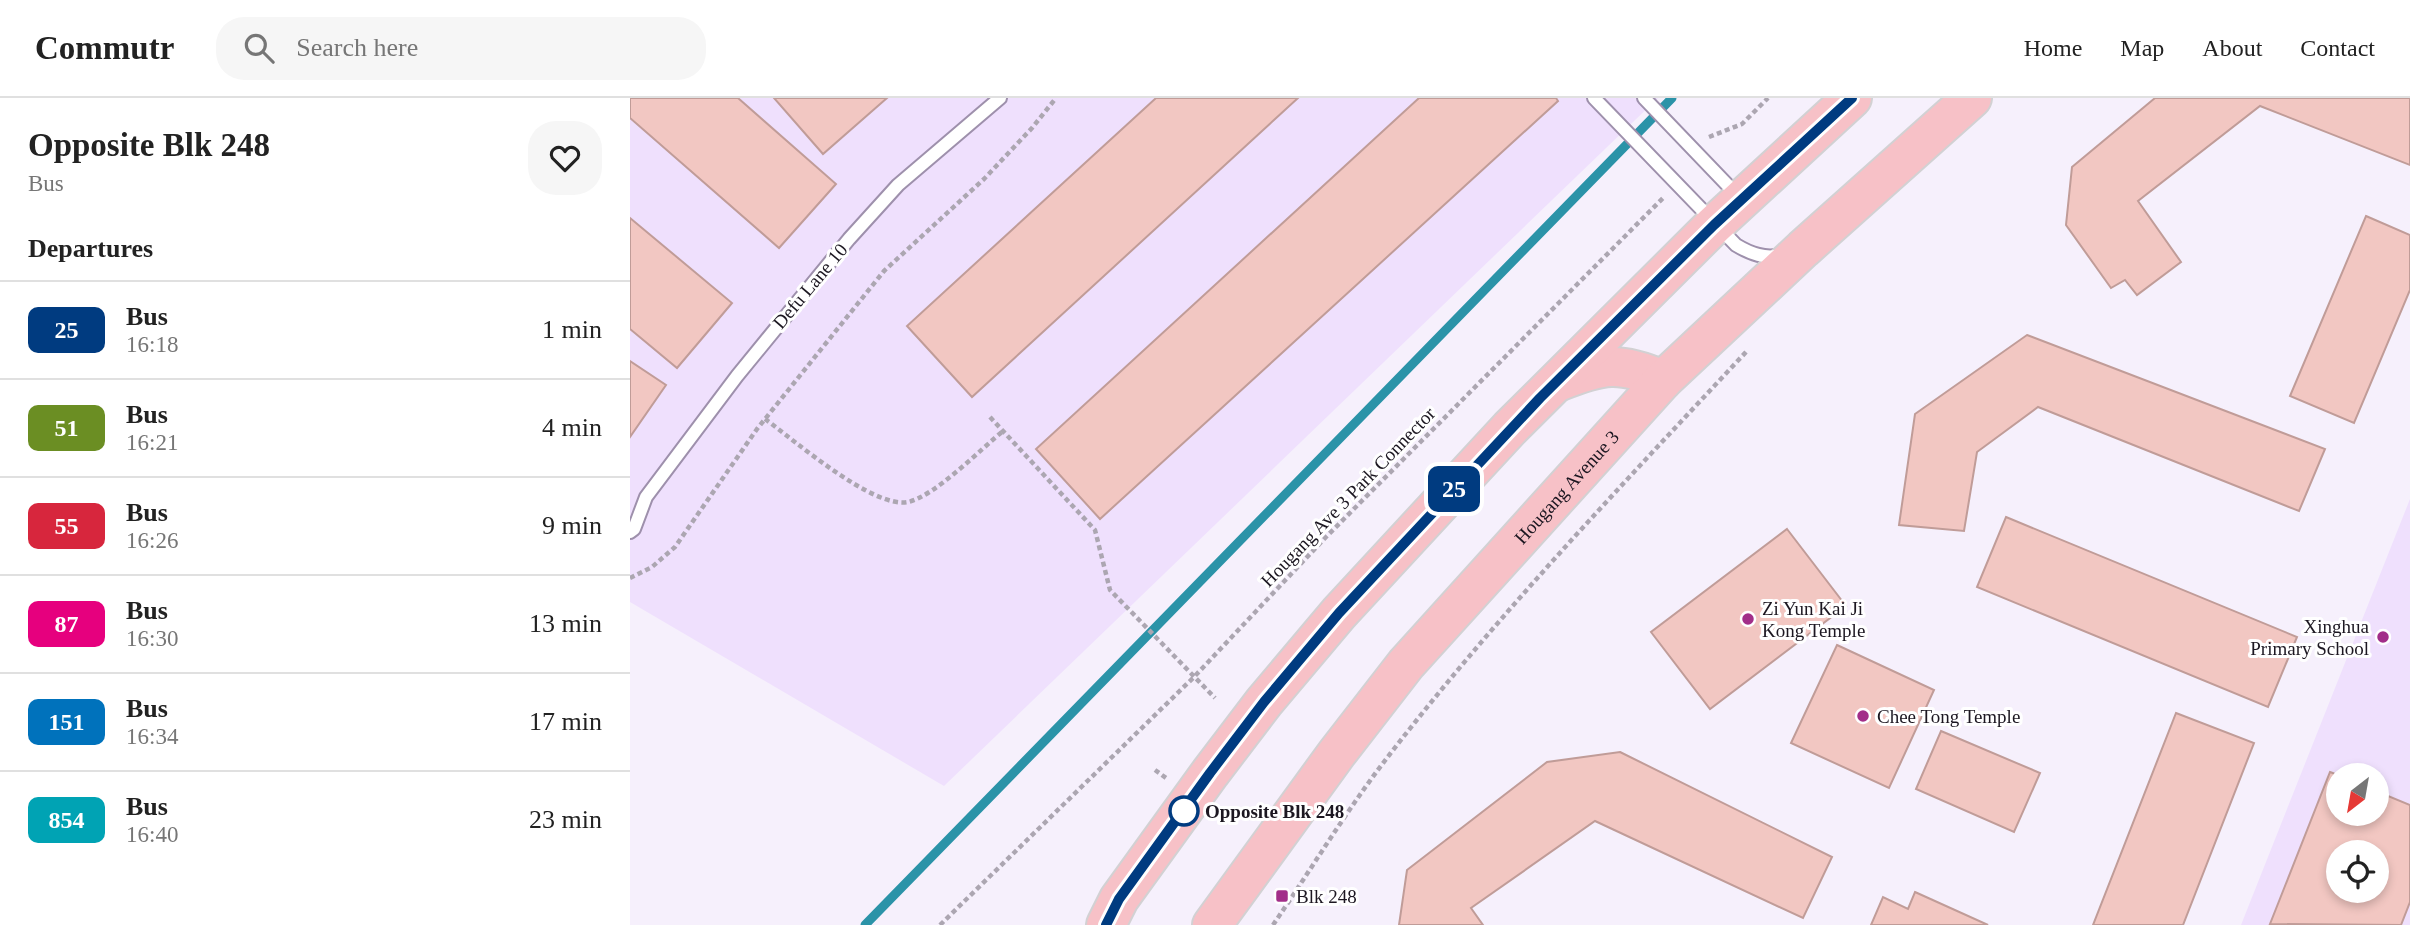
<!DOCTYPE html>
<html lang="en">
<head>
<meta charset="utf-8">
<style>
  body { margin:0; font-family:"Times New Roman",serif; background:#f6f6f6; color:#222; height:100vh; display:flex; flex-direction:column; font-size:26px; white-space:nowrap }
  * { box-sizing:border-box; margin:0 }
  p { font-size:23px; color:#767676 }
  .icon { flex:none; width:38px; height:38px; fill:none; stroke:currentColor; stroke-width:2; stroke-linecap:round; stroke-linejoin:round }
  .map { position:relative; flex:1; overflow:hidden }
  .details { display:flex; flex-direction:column; background:#fff; width:630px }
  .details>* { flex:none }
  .badge { padding:0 14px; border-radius:10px; font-size:24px; line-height:46px }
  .needle { width:46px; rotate:211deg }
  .controls { position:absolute; left:1696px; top:665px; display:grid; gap:14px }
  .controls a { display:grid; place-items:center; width:63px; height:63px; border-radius:50%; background:#fff; box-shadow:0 4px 10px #0003; font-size:35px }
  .map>.badge { position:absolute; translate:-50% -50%; box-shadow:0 0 0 4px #fff }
  h2 { padding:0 28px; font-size:26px; line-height:63px }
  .round { display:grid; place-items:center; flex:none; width:74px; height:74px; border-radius:28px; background:#f6f6f6 }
  .overview { display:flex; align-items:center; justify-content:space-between; height:119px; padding:0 28px }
  h1 { font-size:33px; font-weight:800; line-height:52px }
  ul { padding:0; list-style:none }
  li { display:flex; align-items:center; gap:21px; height:98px; padding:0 28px; border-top:2px solid #e0e0e0 }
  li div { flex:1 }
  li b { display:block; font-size:26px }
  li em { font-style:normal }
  li .badge { min-width:77px; font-weight:700; text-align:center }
  header { display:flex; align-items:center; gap:42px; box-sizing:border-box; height:98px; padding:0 35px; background:#fff; border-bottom:2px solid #e0e0e0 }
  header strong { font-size:33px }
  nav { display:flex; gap:38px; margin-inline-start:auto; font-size:24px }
  .search { width:490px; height:63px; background:#f6f6f6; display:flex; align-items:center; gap:18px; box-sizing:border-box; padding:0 24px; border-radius:28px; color:#767676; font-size:26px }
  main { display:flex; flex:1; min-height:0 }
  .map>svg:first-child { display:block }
  .built { fill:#efe0fd; fill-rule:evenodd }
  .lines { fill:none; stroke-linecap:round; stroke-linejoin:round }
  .stream { stroke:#2b93a8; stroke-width:9 }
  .building { fill:#f2c7c2; stroke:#c09c98; stroke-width:2; fill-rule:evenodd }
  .lane-casing { stroke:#9e90ac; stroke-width:16 }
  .highway-casing { stroke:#d2d1d3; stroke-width:42 }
  .path { stroke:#aca6b1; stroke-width:4.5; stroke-dasharray:5 3.5; stroke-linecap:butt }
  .lane { stroke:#fff; stroke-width:12 }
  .highway { stroke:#f7c1c7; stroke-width:38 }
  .line-casing { stroke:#fff; stroke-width:16 }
  .line { stroke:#003b80; stroke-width:10 }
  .poi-dot { fill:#a22e89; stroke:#fff; stroke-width:2.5 }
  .stop-dot { fill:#fff; stroke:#003b80; stroke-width:3.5 }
  .labels { text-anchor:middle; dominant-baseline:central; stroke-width:6; stroke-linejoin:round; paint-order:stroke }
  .street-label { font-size:19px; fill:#1c1721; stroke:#fff }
  .poi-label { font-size:19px; fill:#1c1721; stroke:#fff; text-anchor:start }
  .stop-label { font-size:19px; font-weight:bold; fill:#1c1721; stroke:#fff; text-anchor:start }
</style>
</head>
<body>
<header>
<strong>Commutr</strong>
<div class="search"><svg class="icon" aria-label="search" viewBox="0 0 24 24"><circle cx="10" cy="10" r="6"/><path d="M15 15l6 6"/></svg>Search here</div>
<nav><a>Home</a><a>Map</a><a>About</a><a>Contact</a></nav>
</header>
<main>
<section class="details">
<div class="overview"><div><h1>Opposite Blk 248</h1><p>Bus</p></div><a class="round"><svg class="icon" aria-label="heart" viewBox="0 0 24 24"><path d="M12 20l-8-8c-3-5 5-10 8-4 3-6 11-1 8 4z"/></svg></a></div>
<h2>Departures</h2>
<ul>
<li><span class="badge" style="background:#003b80;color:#fff">25</span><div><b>Bus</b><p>16:18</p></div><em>1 min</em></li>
<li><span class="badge" style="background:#6b8e23;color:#fff">51</span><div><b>Bus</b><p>16:21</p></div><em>4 min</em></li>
<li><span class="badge" style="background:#d7263d;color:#fff">55</span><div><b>Bus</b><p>16:26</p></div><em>9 min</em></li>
<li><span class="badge" style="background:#e6007e;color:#fff">87</span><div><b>Bus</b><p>16:30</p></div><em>13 min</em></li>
<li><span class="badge" style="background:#0072bc;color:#fff">151</span><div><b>Bus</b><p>16:34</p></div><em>17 min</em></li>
<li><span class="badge" style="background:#00a3b4;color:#fff">854</span><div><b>Bus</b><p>16:40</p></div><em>23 min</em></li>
</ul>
</section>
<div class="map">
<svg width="1780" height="827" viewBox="0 0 1780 827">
  <rect width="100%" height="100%" fill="#f6f0fc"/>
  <g class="built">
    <path d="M 0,0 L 1028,0 L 314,688 L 0,504 Z"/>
    <path d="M 1780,401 L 1780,827 L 1611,827 ZM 1708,677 L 1746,677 L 1746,716 L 1708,716 ZM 1708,754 L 1746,754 L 1746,793 L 1708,793 Z"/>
  </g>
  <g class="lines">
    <path class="stream" d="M 235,827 L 1042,0"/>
  </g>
  <g class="building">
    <path d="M 0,0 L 108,0 L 206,86 L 149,150 L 0,20 Z"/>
    <path d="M 144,0 L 257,0 L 193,56 Z"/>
    <path d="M 526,0 L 668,0 L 342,299 L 277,228 Z"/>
    <path d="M 789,0 L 926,0 L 928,3 L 470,421 L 406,351 Z"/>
    <path d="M 1525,0 L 1780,0 L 1780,67 L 1630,8 L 1508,103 L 1551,164 L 1507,197 L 1495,182 L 1481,190 L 1436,127 L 1442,69 Z"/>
    <path d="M 1736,118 L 1780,137 L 1780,192 L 1724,325 L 1660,298 Z"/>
    <path d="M 0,120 L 102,205 L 47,270 L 0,231 Z"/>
    <path d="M 1397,237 L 1695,351 L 1669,413 L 1408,309 L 1347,354 L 1334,433 L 1269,427 L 1285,316 Z"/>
    <path d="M 0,263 L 36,287 L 0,339 Z"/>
    <path d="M 1376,419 L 1667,539 L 1638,609 L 1347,489 Z"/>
    <path d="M 1157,431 L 1216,508 L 1080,611 L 1021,534 Z"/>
    <path d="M 1207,547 L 1304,592 L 1259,690 L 1161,645 Z"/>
    <path d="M 1546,615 L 1624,645 L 1553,827 L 1463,827 Z"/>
    <path d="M 1311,633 L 1410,675 L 1384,734 L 1286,691 Z"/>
    <path d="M 990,654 L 1202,759 L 1173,820 L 965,723 L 841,810 L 853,827 L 769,827 L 777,772 L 917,664 Z"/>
    <path d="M 1700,674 L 1708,677 L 1708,716 L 1746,716 L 1746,693 L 1780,707 L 1780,804 L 1771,827 L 1640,826 ZM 1708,754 L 1746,754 L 1746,793 L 1708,793 Z"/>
    <path d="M 1285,794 L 1358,827 L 1241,827 L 1253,799 L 1278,811 Z"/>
  </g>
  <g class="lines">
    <defs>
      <g id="lane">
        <path d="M 964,0 L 1106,147 C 1121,156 1135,161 1152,157"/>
        <path d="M 1014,0 L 1108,98"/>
        <path d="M 0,434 L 4,431 L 16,399 L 107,278 L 219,141 L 268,87 L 370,0"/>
      </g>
      <g id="highway">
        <path d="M 930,283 C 973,266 989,263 1033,282"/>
        <path d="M 476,827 L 489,801 L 580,675 L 634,604 L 709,515 L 880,330 L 1084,127 L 1222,0"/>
        <path id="s1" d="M 582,827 L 707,655 L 776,566 L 1033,282 L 1173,151 L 1342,0"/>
      </g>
    </defs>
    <use href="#lane" class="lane-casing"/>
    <use href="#highway" class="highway-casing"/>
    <g class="path">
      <path d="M 1079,39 L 1112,26 L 1138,0"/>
      <path d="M 360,319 L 465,432 L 480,492 L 585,600"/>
      <path d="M 135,321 C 164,342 243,411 278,404 C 305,398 351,351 373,333"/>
      <path d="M 0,480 L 22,469 L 45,449 L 127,331 L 254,173 L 354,81 L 402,30 L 426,0"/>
      <path d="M 525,672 L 536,680"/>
      <path d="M 310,827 L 564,579 L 696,439 L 1033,100"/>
      <path d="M 643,827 C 682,770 718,710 760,656 C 870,514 994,385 1116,254"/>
    </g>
    <use href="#lane" class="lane"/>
    <use href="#highway" class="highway"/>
  </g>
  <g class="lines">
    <defs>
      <path id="line" d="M 476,827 L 489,801 L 580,675 L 634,604 L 709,515 L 910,300 L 1084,127 L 1222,0"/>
    </defs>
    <use href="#line" class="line-casing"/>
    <use href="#line" class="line"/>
  </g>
  <g class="poi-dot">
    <circle cx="1118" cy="521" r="7"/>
    <circle cx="1753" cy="539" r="7"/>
    <circle cx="1233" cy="618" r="7"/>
    <rect x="645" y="791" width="14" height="14" rx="3.5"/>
  </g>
  <circle class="stop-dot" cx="554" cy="713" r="14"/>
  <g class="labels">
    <g class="street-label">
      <text transform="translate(180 188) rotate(-50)">Defu Lane 10</text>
      <text stroke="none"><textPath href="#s1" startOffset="564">Hougang Avenue 3</textPath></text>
      <text transform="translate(718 399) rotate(-46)">Hougang Ave 3 Park Connector</text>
    </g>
    <g class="poi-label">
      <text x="1132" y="510">Zi Yun Kai Ji<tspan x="1132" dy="22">Kong Temple</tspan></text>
      <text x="1739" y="528" text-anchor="end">Xinghua<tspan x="1739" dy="22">Primary School</tspan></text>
      <text x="1247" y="618">Chee Tong Temple</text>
      <text x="666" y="798">Blk 248</text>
    </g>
    <g class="stop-label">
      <text x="575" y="713">Opposite Blk 248</text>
    </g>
  </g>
</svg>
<div class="controls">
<a><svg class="needle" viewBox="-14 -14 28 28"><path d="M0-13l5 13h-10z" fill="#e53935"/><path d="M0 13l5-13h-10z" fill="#767676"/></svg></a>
<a><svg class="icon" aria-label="locate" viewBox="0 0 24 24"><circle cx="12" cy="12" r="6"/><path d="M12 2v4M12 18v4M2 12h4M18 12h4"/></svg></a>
</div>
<b class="badge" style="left:824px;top:391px;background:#003b80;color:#fff">25</b>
</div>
</main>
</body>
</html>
